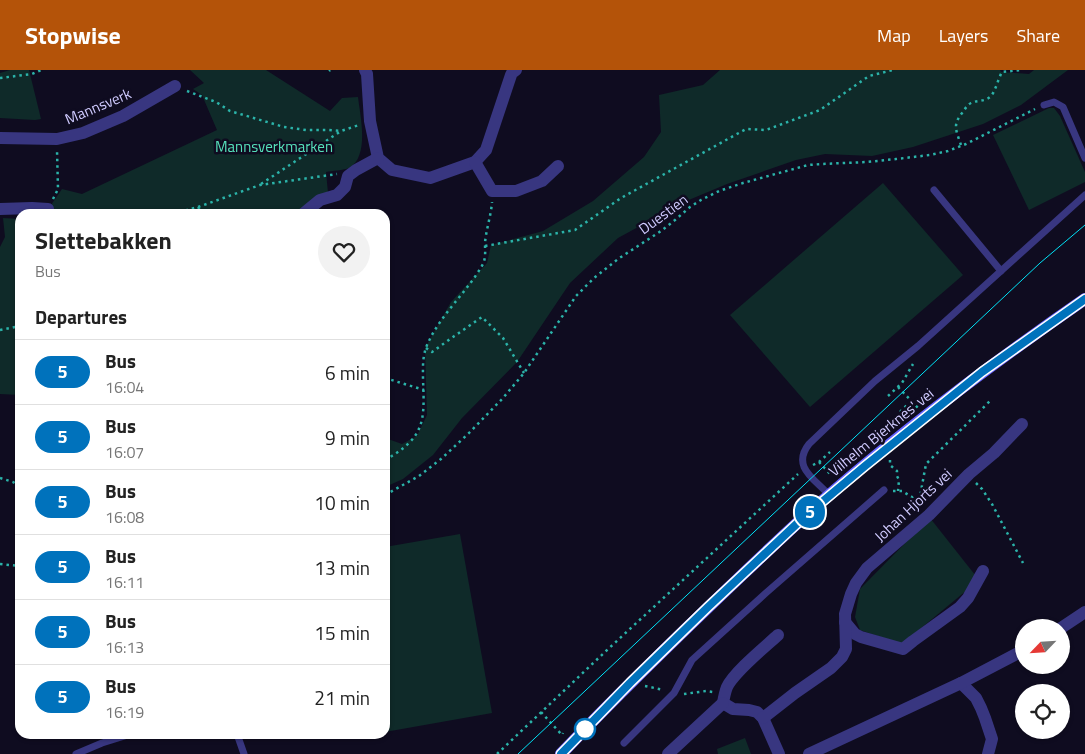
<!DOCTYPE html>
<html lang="en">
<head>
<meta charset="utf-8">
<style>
  body { margin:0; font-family:"Titillium Web",sans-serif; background:#f2f2f2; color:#222; height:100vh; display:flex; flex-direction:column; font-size:19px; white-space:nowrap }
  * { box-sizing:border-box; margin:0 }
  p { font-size:16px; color:#767676 }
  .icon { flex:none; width:28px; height:28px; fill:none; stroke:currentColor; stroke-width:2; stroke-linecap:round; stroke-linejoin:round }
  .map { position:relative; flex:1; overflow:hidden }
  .drawer { position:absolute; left:15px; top:139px; width:375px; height:530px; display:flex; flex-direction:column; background:#fff; border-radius:15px; box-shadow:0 1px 4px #0004 }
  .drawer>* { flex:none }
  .badge { padding:0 10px; border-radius:16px; font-size:18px; line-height:32px }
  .needle { width:32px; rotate:245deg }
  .tools { position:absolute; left:1015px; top:549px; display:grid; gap:10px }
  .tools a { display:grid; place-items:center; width:55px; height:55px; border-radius:50%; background:#fff; box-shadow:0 1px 4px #0004; font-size:25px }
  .map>.badge { position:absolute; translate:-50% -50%; box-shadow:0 0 0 2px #fff }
  h2 { padding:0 20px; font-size:19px; line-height:45px }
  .round { display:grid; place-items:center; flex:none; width:52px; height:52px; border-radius:26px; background:#f2f2f2 }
  .head { display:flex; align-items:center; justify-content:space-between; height:85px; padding:0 20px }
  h1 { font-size:24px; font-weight:700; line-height:38px }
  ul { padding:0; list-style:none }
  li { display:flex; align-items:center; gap:15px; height:65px; padding:0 20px; border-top:1px solid #e0e0e0 }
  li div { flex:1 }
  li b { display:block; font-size:19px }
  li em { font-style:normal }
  li .badge { min-width:55px; font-weight:700; text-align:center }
  header { display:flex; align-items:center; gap:30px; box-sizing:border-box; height:70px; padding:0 25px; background:#b45309; color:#fff }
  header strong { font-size:24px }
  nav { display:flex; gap:28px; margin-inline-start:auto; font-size:18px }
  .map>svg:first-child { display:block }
  .green { fill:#0f2a29 }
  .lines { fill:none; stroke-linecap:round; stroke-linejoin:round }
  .path { stroke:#2bb3a9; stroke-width:2.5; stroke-dasharray:2.5 4; stroke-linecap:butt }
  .lane { stroke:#383680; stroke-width:7 }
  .street { stroke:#383680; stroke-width:12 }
  .secondary { stroke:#6462ff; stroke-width:12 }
  .tram { stroke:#00e2f6; stroke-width:1 }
  .line-casing { stroke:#fff; stroke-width:11 }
  .line { stroke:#0072bc; stroke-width:8 }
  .stop-dot { fill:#fff; stroke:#0072bc; stroke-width:2.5 }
  .labels { text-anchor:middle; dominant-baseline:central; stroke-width:5; stroke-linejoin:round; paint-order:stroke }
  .street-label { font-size:15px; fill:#d0cbff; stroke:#0f0c20 }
  .park-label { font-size:15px; fill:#56e1bb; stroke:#0f0c20 }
</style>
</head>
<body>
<header>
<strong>Stopwise</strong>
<nav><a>Map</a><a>Layers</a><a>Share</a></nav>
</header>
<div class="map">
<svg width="1085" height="684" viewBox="0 0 1085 684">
  <rect width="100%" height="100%" fill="#0f0c20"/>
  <g class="green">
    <path d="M 10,0 L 29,0 L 41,49 L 35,50 L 0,48 L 0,3 Z"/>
    <path d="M 190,0 L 266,0 L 330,41 L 342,28 L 358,27 C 360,45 370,86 349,98 C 344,100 332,101 326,102 L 328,123 L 297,144 L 51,144 L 51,135 L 62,119 L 82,124 L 217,60 L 202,25 L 193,19 L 204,13 Z"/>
    <path d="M 720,0 L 1000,0 L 1001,2 L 1029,4 L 1034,0 L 1068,0 L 1021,35 L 983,54 L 913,77 L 872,86 L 825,84 L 796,90 L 727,114 L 684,132 L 618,168 L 570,213 L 517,292 L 462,348 L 433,385 L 403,409 L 385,417 L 385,357 L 388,369 L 402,374 L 417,366 L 427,345 L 425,278 L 451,232 L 487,193 L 491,175 L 543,161 L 593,131 L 644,87 L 661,62 L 659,25 L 703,15 Z"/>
    <path d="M 1049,38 L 1054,38 L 1060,46 L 1085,102 L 1085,112 L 1029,140 L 993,65 Z"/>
    <path d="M 883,113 L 963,205 L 810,337 L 730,245 Z"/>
    <path d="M 3,148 L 20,149 L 20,325 L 0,324 L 0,177 L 5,167 Z"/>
    <path d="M 930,448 L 979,510 L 902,574 L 860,560 L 855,547 L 860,519 Z"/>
    <path d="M 460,464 L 492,643 L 385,662 L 385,477 Z"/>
    <path d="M 745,668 L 751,684 L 718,684 L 717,679 Z"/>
  </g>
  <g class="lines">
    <g class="path">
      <path d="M 329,1 L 330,0"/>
      <path d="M 0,8 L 32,4 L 41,0"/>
      <path d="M 187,21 L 216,32 L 230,41 L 284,57 L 306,60 L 328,60 L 341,61"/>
      <path d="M 961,75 C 956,60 952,55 963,42 C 965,39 967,35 971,33 C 977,30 984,32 990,27 C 995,23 998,9 1002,2 L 1021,0"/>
      <path d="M 261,114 L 341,61 L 359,55"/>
      <path d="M 53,129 L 58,119 L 57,80"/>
      <path d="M 198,137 L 203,144"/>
      <path d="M 59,141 L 72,144"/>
      <path d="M 173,144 L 198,137 L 260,115 L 337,104"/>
      <path d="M 485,176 L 575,160 L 621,128 L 746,59 L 766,60 L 820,40 L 869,6 L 893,0"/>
      <path d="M 0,260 L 20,256"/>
      <path d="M 426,278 L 432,282 L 453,267 L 482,247 L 503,268 L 524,303"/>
      <path d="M 385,308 L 424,320"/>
      <path d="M 898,317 L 918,338"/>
      <path d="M 888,326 L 902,313 L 913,294"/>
      <path d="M 900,342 L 911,331"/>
      <path d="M 385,390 C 424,368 425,353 423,310 C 423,298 422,285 428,273 C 441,244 468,221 483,194 C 486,187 485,181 485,173 C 486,160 491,146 492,132"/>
      <path d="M 890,390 L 890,395 L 897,401 L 897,406 L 899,410 L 898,421"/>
      <path d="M 819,392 L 832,406"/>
      <path d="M 813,395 L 819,392 L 830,382"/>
      <path d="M 0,408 L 13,412 L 20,417"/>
      <path d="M 976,413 L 982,419 L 992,434 L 1023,493"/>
      <path d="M 893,421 L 902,421 L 912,427 L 917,437"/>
      <path d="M 385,425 L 419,406 L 441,389 L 469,363 L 503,328 L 524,303 L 576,226 L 594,208 L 618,189 L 661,161 L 675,150 L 690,137 L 701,130 L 719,121 L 743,113 L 808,95 L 822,94 L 867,92 L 896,89 L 930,85 L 948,81 L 966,74 L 1035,39"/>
      <path d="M 918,437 L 926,394 L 992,329"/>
      <path d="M 0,494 L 20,496"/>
      <path d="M 645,616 L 664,620"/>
      <path d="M 684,624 L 706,621 L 713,622"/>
      <path d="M 541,642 L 562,665 L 563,663"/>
      <path d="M 497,684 L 606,581 L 798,404"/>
    </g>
    <g class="lane">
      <path d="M 1044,35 L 1054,32 L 1063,37 L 1085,88"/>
      <path d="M 934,120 L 1001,201"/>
      <path d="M 829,425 C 815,409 791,397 809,374 L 875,311 L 918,276 L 1085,125"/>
      <path d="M 237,664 L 244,684"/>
      <path d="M 624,673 L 674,623 L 692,590 L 767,522 L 884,420"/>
      <path d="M 76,684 L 102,673 L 131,664"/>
    </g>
    <g class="street">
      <path d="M 365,0 L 367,4 L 370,51 L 378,88 L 392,100 L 430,108 L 475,92 L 486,80 L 511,5 L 512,3 L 516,0"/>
      <path d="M 0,68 L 57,69 L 83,63 L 123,46 L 175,16"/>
      <path d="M 475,92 L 492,121 L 516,121 L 542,111 L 558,96"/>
      <path d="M 0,139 L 32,138 L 48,139"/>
      <path d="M 303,144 L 320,130 L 337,125 L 345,117 L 348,106 L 356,100 L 378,88"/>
      <path d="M 845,552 L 855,564 L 861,567 L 903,579 L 913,571 L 960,537 L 968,528 L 983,501"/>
      <path d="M 1061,558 L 1085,542"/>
      <path d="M 778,565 C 765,577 734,602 727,617 C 725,622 724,627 723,633 L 733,639 L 749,640 L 757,642 L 763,648 L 779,684"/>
      <path d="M 961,613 L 976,628 L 981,638 L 985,648 L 992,669 L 988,684"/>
      <path d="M 763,648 L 795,623 L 831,598 L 842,587 L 846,579 L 845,544 L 851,524 L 856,513 L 867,498 L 929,445 L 969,404 L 994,383 L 1022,354"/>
      <path d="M 668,684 L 723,633"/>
      <path d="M 809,684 L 961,613 L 1024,580"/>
    </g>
    <path class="secondary" d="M 561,684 C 619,623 680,564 741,506 C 762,486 783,466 804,447 C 893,368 988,296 1085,229"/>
    <path class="tram" d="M 518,684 L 1040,193 L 1085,155"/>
  </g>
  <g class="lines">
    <defs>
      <path id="line" d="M 561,684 L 630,613 L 708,537 L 803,448 L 865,396 L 982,302 L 1085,229"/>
    </defs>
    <use href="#line" class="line-casing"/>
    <use href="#line" class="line"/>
  </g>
  <circle class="stop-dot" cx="585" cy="659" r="10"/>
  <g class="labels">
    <g class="street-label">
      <text transform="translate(98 36) rotate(-23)">Mannsverk</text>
      <text transform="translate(663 144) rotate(-36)">Duestien</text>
      <text transform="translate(881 362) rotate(-39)">Vilhelm Bjerknes' vei</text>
      <text transform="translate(913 435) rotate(-43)">Johan Hjorts vei</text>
    </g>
    <g class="park-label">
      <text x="274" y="76">Mannsverkmarken</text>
    </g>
  </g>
</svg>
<div class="tools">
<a><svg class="needle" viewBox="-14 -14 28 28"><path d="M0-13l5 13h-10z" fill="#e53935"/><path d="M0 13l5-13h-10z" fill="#767676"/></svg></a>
<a><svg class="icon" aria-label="locate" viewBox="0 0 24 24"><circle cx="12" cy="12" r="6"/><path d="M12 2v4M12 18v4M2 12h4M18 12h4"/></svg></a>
</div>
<b class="badge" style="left:810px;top:442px;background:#0072bc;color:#fff">5</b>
<section class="drawer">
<div class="head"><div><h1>Slettebakken</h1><p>Bus</p></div><a class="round"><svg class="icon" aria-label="heart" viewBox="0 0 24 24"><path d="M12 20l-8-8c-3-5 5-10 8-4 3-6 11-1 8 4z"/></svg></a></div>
<h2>Departures</h2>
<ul>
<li><span class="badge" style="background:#0072bc;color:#fff">5</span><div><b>Bus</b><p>16:04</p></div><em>6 min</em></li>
<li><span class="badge" style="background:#0072bc;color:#fff">5</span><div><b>Bus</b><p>16:07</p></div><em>9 min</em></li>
<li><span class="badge" style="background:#0072bc;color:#fff">5</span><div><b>Bus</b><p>16:08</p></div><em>10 min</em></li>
<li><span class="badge" style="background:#0072bc;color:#fff">5</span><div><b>Bus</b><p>16:11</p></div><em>13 min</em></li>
<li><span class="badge" style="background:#0072bc;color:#fff">5</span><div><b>Bus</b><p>16:13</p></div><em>15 min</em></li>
<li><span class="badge" style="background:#0072bc;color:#fff">5</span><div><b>Bus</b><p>16:19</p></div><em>21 min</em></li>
</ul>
</section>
</div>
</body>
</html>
